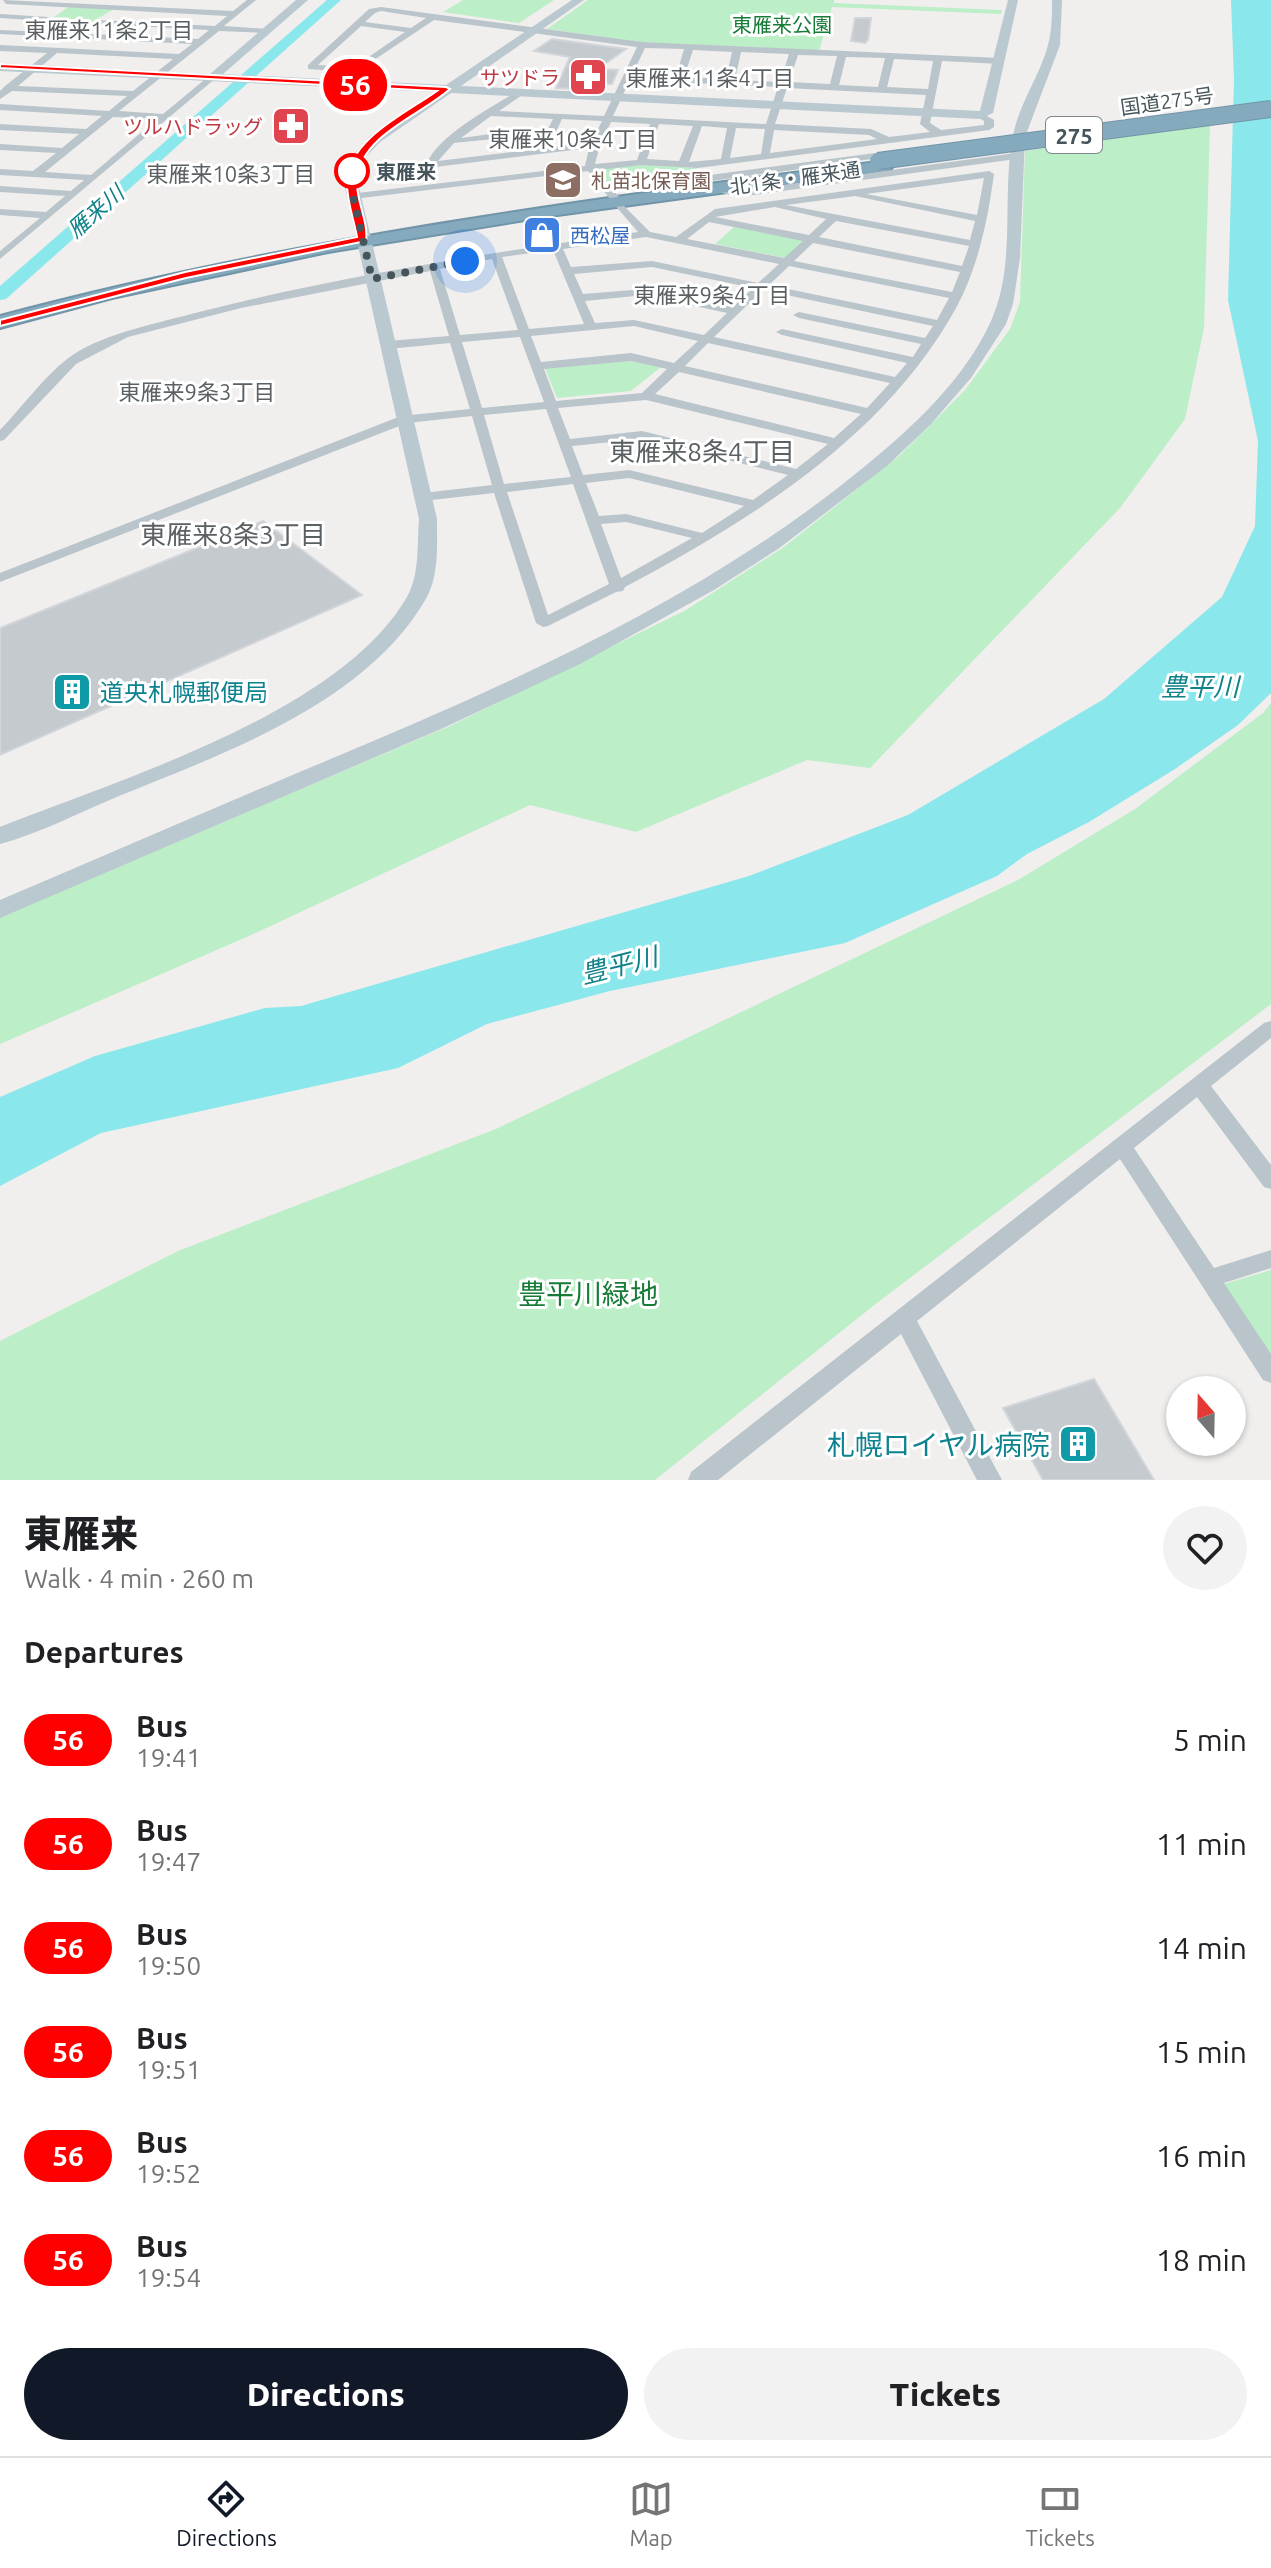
<!DOCTYPE html>
<html lang="en">
<head>
<meta charset="utf-8">
<style>
  body { margin:0; font-family:Ubuntu,"Noto Sans JP",sans-serif; background:#f2f2f2; color:#202124; height:100vh; display:flex; flex-direction:column; font-size:30px; white-space:nowrap }
  * { box-sizing:border-box; margin:0 }
  p { font-size:26px; color:#757577 }
  .icon { flex:none; width:44px; height:44px; fill:none; stroke:currentColor; stroke-width:2; stroke-linecap:round; stroke-linejoin:round }
  .map { position:relative; height:1480px; overflow:hidden }
  .side { display:flex; flex-direction:column; background:#fff; flex:1 }
  .side>* { flex:none }
  .badge { padding:0 16px; border-radius:26px; font-size:28px; line-height:52px }
  .needle { width:52px; rotate:340deg }
  .controls { position:absolute; left:1166px; top:1376px; display:grid; gap:16px }
  .controls a { display:grid; place-items:center; width:80px; height:80px; border-radius:50%; background:#fff; box-shadow:0 2px 6px #0004; font-size:40px }
  .you { position:absolute; width:40px; height:40px; margin:-20px; border:6px solid #fff; border-radius:50%; background:#1a73e8; box-shadow:0 0 0 12px #1a73e833 }
  .map>.badge { position:absolute; translate:-50% -50%; box-shadow:0 0 0 4px #fff }
  h2 { padding:0 24px; font-size:30px; line-height:72px }
  .round { display:grid; place-items:center; flex:none; width:84px; height:84px; border-radius:42px; background:#f2f2f2 }
  .headline { display:flex; align-items:center; justify-content:space-between; height:136px; padding:0 24px }
  h1 { font-size:38px; font-weight:800; line-height:60px }
  .primary-button { display:flex; gap:16px; margin-top:auto; padding:16px 24px }
  .primary-button a { flex:1; height:92px; border-radius:48px; background:#111827; color:#fff; font-size:32px; font-weight:800; line-height:92px; text-align:center }
  .primary-button a+a { background:#f2f2f2; color:#202124 }
  ul { padding:0; list-style:none }
  li { display:flex; align-items:center; gap:24px; height:104px; padding:0 24px }
  li div { flex:1 }
  li b { display:block; font-size:30px }
  li em { font-style:normal }
  li .badge { min-width:88px; font-weight:700; text-align:center }
  .tabs { display:flex; justify-content:space-around; align-items:center; height:112px; border-top:2px solid #e0e0e0; background:#fff; font-size:22px; color:#757577 }
  .tabs a { display:grid; justify-items:center; gap:4px }
  .tabs .active { color:#111827 }
  .map>svg:first-child { display:block }
  .green { fill:#bceec7 }
  .water { fill:#8ae7eb }
  .lines { fill:none; stroke-linecap:round; stroke-linejoin:round }
  .river { fill:#8ae7eb; fill-rule:evenodd }
  .building { fill:#c5cace; stroke:#d2d5da; stroke-width:2 }
  .highway-casing { stroke:#7195a8; stroke-width:4 }
  .street { fill:#b9c5cb; fill-rule:evenodd }
  .secondary { fill:#bac8d0; fill-rule:evenodd }
  .highway { fill:#86aabd; fill-rule:evenodd }
  .highway-bridge-casing { stroke:#7195a8; stroke-width:18; stroke-linecap:butt }
  .highway-bridge { stroke:#86aabd; stroke-width:16 }
  .line { fill:#f00; stroke:#fff; stroke-width:2 }
  .walk { stroke:#46555b; stroke-width:8; stroke-dasharray:0 14.4 }
  .stop-dot { fill:#fff; stroke:#f00; stroke-width:4 }
  .labels { text-anchor:middle; dominant-baseline:central; stroke-width:6; stroke-linejoin:round; paint-order:stroke }
  .far-park-label { font-size:20px; fill:#187c39; stroke:#fff }
  .far-health-label { font-size:20px; fill:#be3a42; stroke:#fff; text-anchor:end }
  .far-street-label { font-size:20px; fill:#46555b; stroke:#fff }
  .far-stop-label { font-size:20px; font-weight:bold; fill:#46555b; stroke:#fff; text-anchor:start }
  .far-education-label { font-size:20px; fill:#785e54; stroke:#fff; text-anchor:start }
  .far-shop-label { font-size:20px; fill:#366cbe; stroke:#fff; text-anchor:start }
  .far-neighbourhood-label { font-size:22px; fill:#5b6063; stroke:#fff }
  .shield { fill:#fff; stroke:#7e888c; stroke-width:2 }
  .shield-label { font-size:22px; font-weight:bold; fill:#46555b }
  .far-water-label { font-size:22px; font-style:italic; fill:#0f8389; stroke:#fff }
  .culture-label { font-size:24px; fill:#0d838f; stroke:#fff; text-anchor:start }
  .neighbourhood-label { font-size:26px; fill:#5b6063; stroke:#fff }
  .water-label { font-size:26px; font-style:italic; fill:#0f8389; stroke:#fff }
  .near-park-label { font-size:28px; fill:#187c39; stroke:#fff }
  .near-culture-label { font-size:28px; fill:#0d838f; stroke:#fff; text-anchor:end }
</style>
</head>
<body>
<div class="map">
<svg width="1271" height="1480" viewBox="0 0 1271 1480">
  <rect width="100%" height="100%" fill="#f1eeee"/>
  <g class="green">
    <path d="M 463,0 L 554,0 L 519,23 L 443,12 Z"/>
    <path d="M 588,0 L 834,0 L 834,3 L 1002,10 L 1001,14 L 832,7 L 819,51 L 639,42 L 547,29 Z"/>
    <path d="M 68,7 L 114,9 L 71,34 L 34,32 Z"/>
    <path d="M 1210,125 L 1204,328 L 1185,419 L 1120,508 L 870,768 L 807,760 L 636,832 L 530,805 L 249,936 L 0,1044 L 0,917 L 452,725 L 686,610 L 784,547 L 899,456 L 965,390 L 1010,329 L 1020,302 L 1025,151 Z"/>
    <path d="M 641,164 L 696,168 L 704,174 L 679,177 L 669,185 L 616,191 L 596,169 Z"/>
    <path d="M 735,226 L 805,240 L 785,258 L 715,244 Z"/>
    <path d="M 630,361 L 661,367 L 631,391 L 557,398 L 545,368 Z"/>
    <path d="M 1271,703 L 1271,1004 L 873,1306 L 655,1480 L 0,1480 L 0,1341 L 178,1251 L 496,1129 L 1018,880 L 1135,809 L 1263,713 Z"/>
    <path d="M 1271,1270 L 1271,1362 L 1224,1284 Z"/>
  </g>
  <path class="water" d="M 1231,0 L 1271,0 L 1271,693 L 1238,725 L 1175,769 L 1089,822 L 1027,854 L 997,876 L 845,943 L 610,991 L 487,1024 L 398,1068 L 101,1133 L 0,1186 L 0,1097 L 95,1056 L 265,1008 L 301,1006 L 749,876 L 908,815 L 1104,699 L 1222,597 L 1255,526 L 1258,441 L 1228,300 L 1234,79 Z"/>
  <g class="lines">
    <path class="river" d="M 327,0 L 341,0 L 6,299 L 0,300 L 0,286 Z"/>
  </g>
  <g class="building">
    <path d="M 855,18 L 871,18 L 868,40 L 865,43 L 851,41 Z"/>
    <path d="M 552,39 L 626,49 L 598,69 L 618,70 L 612,84 L 602,84 L 600,90 L 556,88 L 570,57 L 534,51 Z"/>
    <path d="M 263,521 L 362,595 L 0,755 L 0,628 Z"/>
    <path d="M 1094,1379 L 1154,1480 L 1043,1480 L 1003,1408 Z"/>
  </g>
  <g class="lines">
    <defs>
      <path id="highway" d="M 884,161 L 890,162 L 893,166 L 890,170 L 550,216 L 328,252 L 112,298 L 0,328 L 0,316 C 292,238 585,200 884,161 Z"/>
    </defs>
    <use href="#highway" class="highway-casing"/>
    <g class="street">
      <path d="M 3,0 L 233,11 L 247,0 L 256,0 L 224,26 L 267,29 L 271,31 L 267,33 L 219,31 L 119,111 L 163,114 L 209,76 L 216,78 L 0,259 L 0,251 L 40,218 L 0,215 L 0,209 L 46,212 L 65,196 L 0,192 L 0,186 L 71,191 L 84,180 L 0,175 L 0,169 L 33,171 L 56,153 L 0,150 L 0,144 L 62,148 L 79,134 L 0,130 L 0,124 L 86,129 L 102,116 L 0,110 L 0,104 L 109,111 L 127,96 L 12,91 L 0,99 L 0,91 L 5,86 L 47,53 L 0,51 L 0,45 L 179,54 L 192,44 L 0,34 L 0,30 L 198,39 L 209,30 L 97,24 L 93,22 L 97,20 L 215,26 L 227,16 L 6,4 ZM 57,53 L 173,59 L 133,91 L 18,86 ZM 113,117 L 157,119 L 91,175 L 45,172 Z"/>
      <path d="M 381,7 L 642,42 L 1000,58 L 1004,61 L 1000,64 L 942,61 L 930,123 L 941,130 L 984,125 L 984,121 L 975,115 L 980,112 L 994,120 L 994,127 L 989,130 L 698,168 L 641,165 L 598,170 L 619,197 L 614,200 L 610,199 L 588,171 L 353,199 L 348,196 L 349,194 L 585,166 L 589,148 L 435,167 L 430,172 L 425,169 C 431,139 492,107 518,91 L 525,93 L 499,111 L 604,116 L 637,47 L 434,20 L 362,68 L 351,86 L 344,84 L 351,72 L 308,69 L 308,65 L 369,9 ZM 381,11 L 426,18 L 411,28 L 365,22 L 375,13 ZM 361,26 L 405,32 L 354,67 L 318,65 ZM 645,48 L 684,49 L 676,77 L 632,75 ZM 693,50 L 732,52 L 726,79 L 684,77 ZM 741,52 L 789,54 L 780,82 L 735,80 ZM 798,55 L 837,56 L 830,84 L 789,82 ZM 846,57 L 885,58 L 878,87 L 839,85 ZM 894,59 L 933,61 L 928,89 L 887,87 ZM 630,80 L 778,87 L 766,124 L 613,116 ZM 787,88 L 926,95 L 920,124 L 930,132 L 889,137 L 871,129 L 775,124 ZM 491,116 L 553,119 L 547,131 L 522,130 L 461,138 ZM 562,119 L 602,121 L 591,143 L 549,147 ZM 611,122 L 650,124 L 637,160 L 595,164 L 600,145 ZM 659,124 L 693,126 L 679,161 L 647,159 ZM 702,126 L 727,128 L 721,159 L 689,162 ZM 736,128 L 765,129 L 761,154 L 730,158 ZM 774,130 L 869,135 L 877,139 L 770,153 ZM 522,136 L 544,137 L 538,149 L 438,161 L 454,143 Z"/>
      <path d="M 0,14 L 48,17 L 52,19 L 48,21 L 0,18 Z"/>
      <path d="M 890,151 L 895,154 L 893,156 L 698,183 L 739,191 L 1016,153 L 1021,156 L 1016,159 L 739,197 L 686,184 L 695,177 Z"/>
      <path d="M 989,171 L 994,174 C 988,219 978,268 956,308 C 885,437 751,520 625,587 L 623,591 L 616,592 L 548,626 L 543,627 L 536,623 L 494,493 L 423,501 L 416,497 L 423,493 L 492,485 L 472,416 L 407,423 L 0,582 L 0,573 L 401,416 L 470,409 L 450,343 L 388,349 L 382,345 L 388,341 L 449,336 L 430,271 L 241,308 L 128,337 L 76,364 L 4,440 L 0,441 L 0,430 C 22,407 42,379 67,359 C 98,335 154,324 191,314 C 338,276 489,253 638,232 L 613,203 L 618,200 L 650,232 L 676,237 L 715,209 ZM 984,178 L 977,215 L 866,194 ZM 855,196 L 975,221 L 970,240 L 786,205 ZM 775,207 L 826,219 L 809,235 L 715,217 ZM 836,221 L 969,246 L 962,266 L 819,237 ZM 709,222 L 803,241 L 784,258 L 687,239 ZM 646,237 L 779,264 L 758,283 L 652,261 L 571,267 L 563,249 ZM 813,243 L 960,272 L 952,292 L 794,261 ZM 553,250 L 584,324 L 529,329 L 502,257 ZM 492,259 L 518,330 L 460,335 L 440,269 ZM 789,266 L 949,298 L 937,320 L 769,285 ZM 652,267 L 753,288 L 733,307 L 645,289 L 583,294 L 574,274 ZM 763,290 L 933,326 L 925,338 L 799,312 L 793,315 L 799,318 L 921,344 L 913,357 L 782,329 L 776,332 L 782,335 L 907,363 L 895,377 L 714,337 ZM 645,295 L 727,313 L 704,335 L 634,320 L 595,323 L 585,301 ZM 634,326 L 698,341 L 674,363 L 631,353 L 541,362 L 531,336 ZM 520,337 L 544,402 L 482,408 L 462,342 ZM 708,343 L 890,383 L 867,408 L 685,366 ZM 631,361 L 667,369 L 642,393 L 556,401 L 544,369 ZM 679,372 L 861,414 L 834,438 L 655,394 ZM 646,400 L 828,444 L 796,469 L 642,431 L 570,439 L 558,408 ZM 546,409 L 571,477 L 504,484 L 484,415 ZM 642,439 L 788,475 L 753,500 L 629,470 L 583,475 L 572,446 ZM 629,478 L 744,506 L 702,533 L 626,514 L 599,516 L 586,483 ZM 573,484 L 609,584 L 548,615 L 507,492 ZM 626,522 L 692,538 L 621,578 L 601,524 Z"/>
      <path d="M 1271,1021 L 1271,1038 L 1211,1086 L 1271,1165 L 1271,1189 L 1264,1187 L 1197,1097 L 1134,1148 L 1214,1268 L 1271,1250 L 1271,1268 L 1224,1283 L 1271,1354 L 1271,1383 L 1263,1380 L 1120,1159 L 917,1321 L 1002,1480 L 977,1480 L 901,1334 L 718,1480 L 688,1480 L 691,1472 L 1264,1023 Z"/>
    </g>
    <g class="secondary">
      <path d="M 296,0 L 308,0 L 223,74 L 446,85 L 572,0 L 584,0 L 461,86 L 980,111 L 1008,0 L 1018,0 L 993,113 L 980,119 L 451,93 L 380,142 L 362,161 L 358,183 L 437,519 C 437,544 439,574 427,597 C 367,703 225,753 119,796 C 80,812 41,833 0,844 L 0,827 C 120,779 340,713 407,597 C 420,574 417,544 419,519 L 344,183 L 349,160 L 370,136 L 436,92 L 0,71 L 0,63 L 210,74 Z"/>
      <path d="M 1052,0 L 1062,0 L 1060,45 L 1025,137 L 1020,258 L 1013,304 L 1006,324 L 971,378 L 931,424 L 887,466 L 778,549 L 714,590 L 580,664 L 441,729 L 0,918 L 0,900 C 94,860 189,819 283,779 C 486,694 693,608 864,467 C 912,428 965,379 991,321 C 1017,263 1001,196 1013,136 C 1019,103 1040,76 1048,45 C 1052,30 1052,15 1052,0 Z"/>
    </g>
    <use href="#highway" class="highway"/>
    <defs>
      <path id="highway-bridge" d="M 878,161 L 1271,109"/>
    </defs>
    <use href="#highway-bridge" class="highway-bridge-casing"/>
    <use href="#highway-bridge" class="highway-bridge"/>
  </g>
  <path class="line" d="M 0,64 L 446,87 L 450,89 C 420,116 362,134 357,179 C 355,199 369,221 366,241 L 186,278 L 0,326 L 0,320 L 185,272 L 357,237 C 354,220 346,199 347,181 C 349,139 406,113 437,91 L 0,68 Z"/>
  <g class="lines">
    <path class="walk" d="M 352,171 L 353,196 L 372,279 L 465,261"/>
  </g>
  <defs>
    <symbol id="pharmacy-square" viewBox="-11 -11 22 22"><rect x="-9" y="-9" width="18" height="18" rx="4" fill="#e0444e" stroke="#fff"/><path d="M-2-6h4v4h4v4h-4v4h-4v-4h-4v-4h4Z" fill="#fff"/></symbol>
    <symbol id="school-square" viewBox="-11 -11 22 22"><rect x="-9" y="-9" width="18" height="18" rx="4" fill="#8d6e63" stroke="#fff"/><path d="M0-5L7-2L0 1L-7-2ZM-4 1L0 2.5L4 1V4Q0 6-4 4Z" fill="#fff"/></symbol>
    <symbol id="shop-square" viewBox="-11 -11 22 22"><rect x="-9" y="-9" width="18" height="18" rx="4" fill="#3f7fe0" stroke="#fff"/><path d="M-5-2.5h2.3a2.7 3.5 0 0 1 5.4 0H5L5.5 6h-11ZM-1.5-2.5h3a1.5 2.3 0 0 0-3 0Z" fill="#fff"/></symbol>
    <symbol id="building-square" viewBox="-11 -11 22 22"><rect x="-9" y="-9" width="18" height="18" rx="4" fill="#0f9aa8" stroke="#fff"/><path d="M-4-6H4V6H1V3H-1V6H-4ZM-2.5-4.3h1.7v1.8h-1.7ZM.8-4.3h1.7v1.8H.8ZM-2.5-1h1.7V.8h-1.7ZM.8-1h1.7V.8H.8Z" fill="#fff"/></symbol>
  </defs>
  <g fill-rule="evenodd">
    <use href="#pharmacy-square" x="566" y="55" width="44" height="44"/>
    <use href="#pharmacy-square" x="269" y="104" width="44" height="44"/>
    <use href="#school-square" x="541" y="158" width="44" height="44"/>
    <use href="#shop-square" x="520" y="213" width="44" height="44"/>
    <use href="#building-square" x="50" y="670" width="44" height="44"/>
    <use href="#building-square" x="1056" y="1422" width="44" height="44"/>
  </g>
  <circle class="stop-dot" cx="352" cy="171" r="16"/>
  <g class="labels">
    <g class="far-park-label">
      <text x="782" y="24">東雁来公園</text>
    </g>
    <g class="far-health-label">
      <text x="560" y="77">サツドラ</text>
      <text x="263" y="126">ツルハドラッグ</text>
    </g>
    <g class="far-street-label">
      <text transform="translate(1167 101) rotate(-8)">国道275号</text>
      <text transform="translate(795 178) rotate(-8)">北1条・雁来通</text>
    </g>
    <g class="far-stop-label">
      <text x="376" y="171">東雁来</text>
    </g>
    <g class="far-education-label">
      <text x="591" y="180">札苗北保育園</text>
    </g>
    <g class="far-shop-label">
      <text x="570" y="235">西松屋</text>
    </g>
    <g class="far-neighbourhood-label">
      <text x="109" y="29">東雁来11条2丁目</text>
      <text x="710" y="77">東雁来11条4丁目</text>
      <text x="573" y="138">東雁来10条4丁目</text>
      <text x="231" y="173">東雁来10条3丁目</text>
      <text x="712" y="294">東雁来9条4丁目</text>
      <text x="197" y="391">東雁来9条3丁目</text>
    </g>
    <rect class="shield" x="1046" y="117" width="56" height="36" rx="6"/>
    <g class="shield-label">
      <text x="1074" y="135">275</text>
    </g>
    <g class="far-water-label">
      <text transform="translate(95 211) rotate(-41)">雁来川</text>
    </g>
    <g class="culture-label">
      <text x="100" y="692">道央札幌郵便局</text>
    </g>
    <g class="neighbourhood-label">
      <text x="702" y="451">東雁来8条4丁目</text>
      <text x="233" y="534">東雁来8条3丁目</text>
    </g>
    <g class="water-label">
      <text x="1200" y="686">豊平川</text>
      <text transform="translate(619 965) rotate(-14)">豊平川</text>
    </g>
    <g class="near-park-label">
      <text x="588" y="1293">豊平川緑地</text>
    </g>
    <g class="near-culture-label">
      <text x="1050" y="1444">札幌ロイヤル病院</text>
    </g>
  </g>
</svg>
<div class="controls">
<a><svg class="needle" viewBox="-14 -14 28 28"><path d="M0-13l5 13h-10z" fill="#e53935"/><path d="M0 13l5-13h-10z" fill="#757577"/></svg></a>
</div>
<div class="you" style="left:465px;top:261px"></div>
<b class="badge" style="left:355px;top:85px;background:#f00;color:#fff">56</b>
</div>
<section class="side">
<div class="headline"><div><h1>東雁来</h1><p>Walk · 4 min · 260 m</p></div><a class="round"><svg class="icon" aria-label="heart" viewBox="0 0 24 24"><path d="M12 20l-8-8c-3-5 5-10 8-4 3-6 11-1 8 4z"/></svg></a></div>
<h2>Departures</h2>
<ul>
<li><span class="badge" style="background:#f00;color:#fff">56</span><div><b>Bus</b><p>19:41</p></div><em>5 min</em></li>
<li><span class="badge" style="background:#f00;color:#fff">56</span><div><b>Bus</b><p>19:47</p></div><em>11 min</em></li>
<li><span class="badge" style="background:#f00;color:#fff">56</span><div><b>Bus</b><p>19:50</p></div><em>14 min</em></li>
<li><span class="badge" style="background:#f00;color:#fff">56</span><div><b>Bus</b><p>19:51</p></div><em>15 min</em></li>
<li><span class="badge" style="background:#f00;color:#fff">56</span><div><b>Bus</b><p>19:52</p></div><em>16 min</em></li>
<li><span class="badge" style="background:#f00;color:#fff">56</span><div><b>Bus</b><p>19:54</p></div><em>18 min</em></li>
</ul>
<div class="primary-button"><a>Directions</a><a>Tickets</a></div>
</section>
<nav class="tabs">
<a class="active"><svg class="icon" aria-label="directions" viewBox="0 0 24 24"><path d="M12 3l9 9-9 9-9-9zM9 14v-3h6M13 9l2 2-2 2"/></svg>Directions</a>
<a><svg class="icon" aria-label="map" viewBox="0 0 24 24"><path d="M3 6l6-2 6 2 6-2v14l-6 2-6-2-6 2zM9 4v14M15 6v14"/></svg>Map</a>
<a><svg class="icon" aria-label="tickets" viewBox="0 0 24 24"><path d="M3 7h18v10H3zM15 7v10"/></svg>Tickets</a>
</nav>
</body>
</html>
